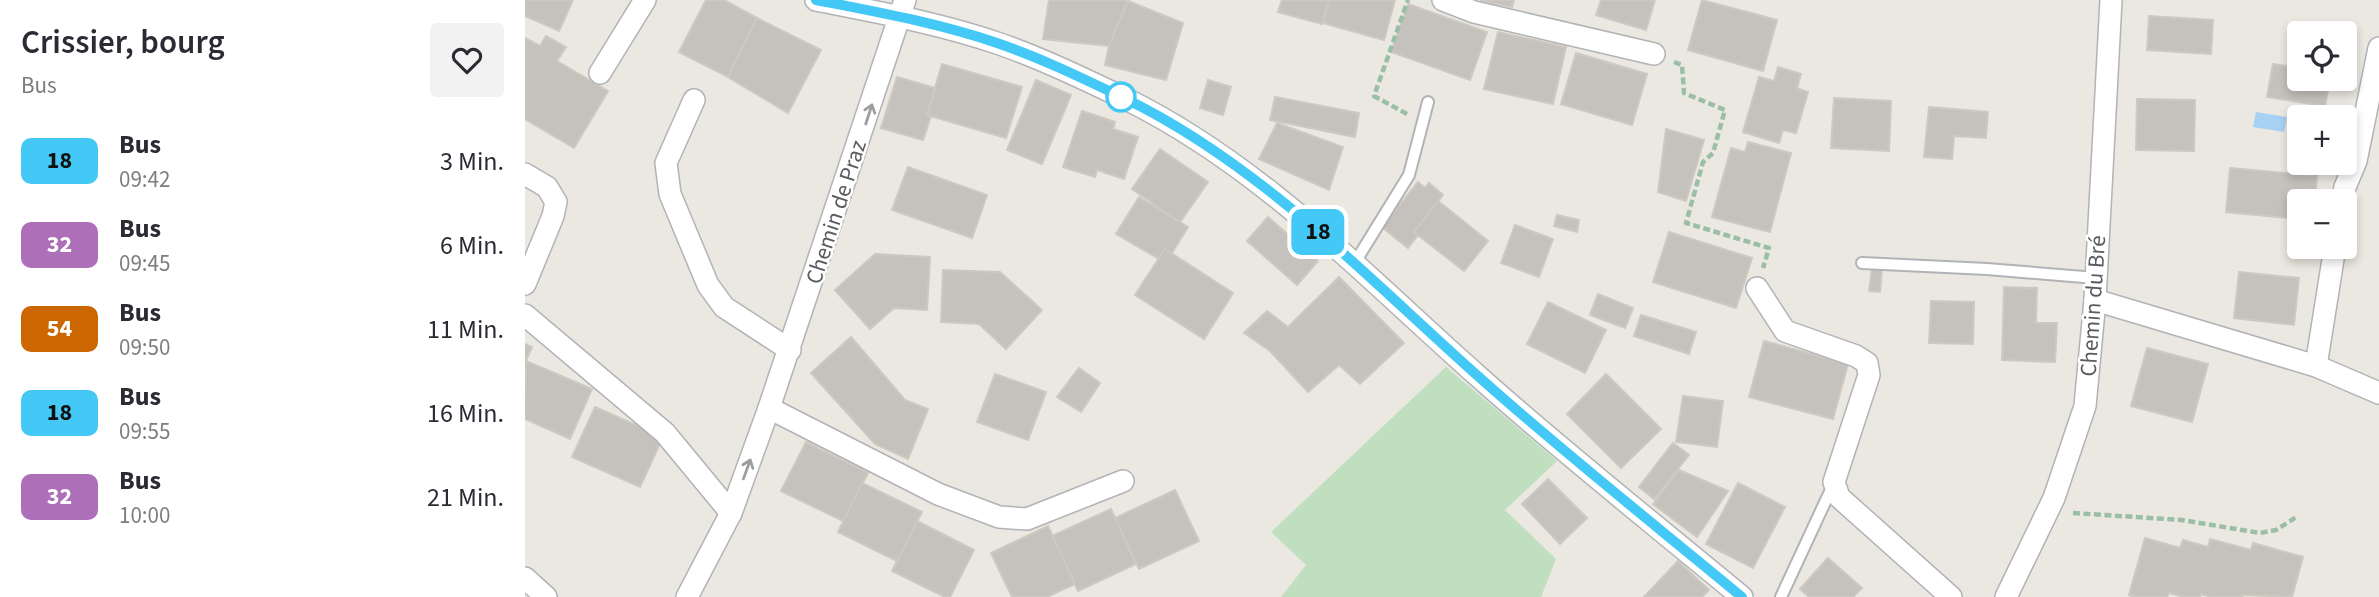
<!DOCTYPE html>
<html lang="de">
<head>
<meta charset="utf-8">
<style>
  body { margin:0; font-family:"Source Sans 3",sans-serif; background:#f2f2f3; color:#2b2b33; height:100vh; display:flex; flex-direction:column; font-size:26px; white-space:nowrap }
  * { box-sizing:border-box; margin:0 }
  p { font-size:23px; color:#7c7c81 }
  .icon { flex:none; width:38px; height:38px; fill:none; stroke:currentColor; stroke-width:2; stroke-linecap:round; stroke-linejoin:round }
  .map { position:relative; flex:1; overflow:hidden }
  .sheet { display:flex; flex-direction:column; background:#fff; width:525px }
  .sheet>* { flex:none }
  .badge { padding:0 14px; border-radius:10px; font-size:24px; line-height:46px }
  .tools { position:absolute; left:1762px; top:21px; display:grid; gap:14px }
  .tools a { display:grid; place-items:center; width:70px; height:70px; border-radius:7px; background:#fff; box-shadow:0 4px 10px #0003; font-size:35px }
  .map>.badge { position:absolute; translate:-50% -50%; box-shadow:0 0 0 4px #fff }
  .round { display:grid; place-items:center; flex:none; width:74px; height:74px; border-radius:7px; background:#f2f2f3 }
  .overview { display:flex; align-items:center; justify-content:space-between; height:119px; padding:0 21px }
  h1 { font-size:33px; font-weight:600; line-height:52px }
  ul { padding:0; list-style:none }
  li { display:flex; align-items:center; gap:21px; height:84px; padding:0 21px }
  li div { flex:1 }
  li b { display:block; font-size:26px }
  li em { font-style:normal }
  li .badge { min-width:77px; font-weight:700; text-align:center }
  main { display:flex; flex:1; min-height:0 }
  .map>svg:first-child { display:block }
  .green { fill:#bfdfbf }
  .water { fill:#a7d2f3 }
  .building { fill:#c5c2bd; stroke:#cec9c0; stroke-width:2 }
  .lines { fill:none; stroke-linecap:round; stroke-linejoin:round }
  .lane-casing { stroke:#b1b3b6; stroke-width:14 }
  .street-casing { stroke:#b1b3b6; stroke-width:24 }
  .path { stroke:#9abfa4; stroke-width:4.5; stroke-dasharray:7 3.5; stroke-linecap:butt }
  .lane { stroke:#fff; stroke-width:10 }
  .street { stroke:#fff; stroke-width:21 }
  .oneway { stroke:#9b9d9f }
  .line-casing { stroke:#fff; stroke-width:16 }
  .line { stroke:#44c8f5; stroke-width:10 }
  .stop-dot { fill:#fff; stroke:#44c8f5; stroke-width:3.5 }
  .labels { text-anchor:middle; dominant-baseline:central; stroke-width:5; stroke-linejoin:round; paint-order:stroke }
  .street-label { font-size:23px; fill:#595c5f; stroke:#fff }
</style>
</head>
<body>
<main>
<section class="sheet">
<div class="overview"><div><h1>Crissier, bourg</h1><p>Bus</p></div><a class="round"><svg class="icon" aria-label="heart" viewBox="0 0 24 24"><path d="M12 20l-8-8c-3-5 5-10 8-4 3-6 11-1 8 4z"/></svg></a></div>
<ul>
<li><span class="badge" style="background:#44c8f5;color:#111">18</span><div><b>Bus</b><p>09:42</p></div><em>3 Min.</em></li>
<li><span class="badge" style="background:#ac6fb8;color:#fff">32</span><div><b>Bus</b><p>09:45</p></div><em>6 Min.</em></li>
<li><span class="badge" style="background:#c60;color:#fff">54</span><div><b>Bus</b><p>09:50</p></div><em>11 Min.</em></li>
<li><span class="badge" style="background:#44c8f5;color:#111">18</span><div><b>Bus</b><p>09:55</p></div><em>16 Min.</em></li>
<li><span class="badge" style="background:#ac6fb8;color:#fff">32</span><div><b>Bus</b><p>10:00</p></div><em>21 Min.</em></li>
</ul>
</section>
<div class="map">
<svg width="1854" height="597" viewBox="0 0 1854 597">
  <rect width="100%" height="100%" fill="#eae8e0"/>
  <path class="green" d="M 921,367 L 1032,461 L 980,510 L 1031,559 L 1016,597 L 756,597 L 781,565 L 746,532 Z"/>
  <path class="water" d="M 1731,112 L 1762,117 L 1759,132 L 1728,127 Z"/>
  <g class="building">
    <path d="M 0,0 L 48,0 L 34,31 L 0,16 Z"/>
    <path d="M 181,0 L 199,0 L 232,18 L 203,77 L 154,52 Z"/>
    <path d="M 524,0 L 603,0 L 584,46 L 518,39 Z"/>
    <path d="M 757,0 L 804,0 L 797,24 L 753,12 Z"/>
    <path d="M 804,0 L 870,0 L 859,40 L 798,23 Z"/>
    <path d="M 955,0 L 989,0 L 987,7 Z"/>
    <path d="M 1076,0 L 1130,0 L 1121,30 L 1071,15 Z"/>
    <path d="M 1177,0 L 1252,20 L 1238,71 L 1163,50 Z"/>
    <path d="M 603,1 L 658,23 L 641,80 L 580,65 L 584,46 Z"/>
    <path d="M 883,4 L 962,32 L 945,80 L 866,52 Z"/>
    <path d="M 1624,16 L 1688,20 L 1686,54 L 1622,50 Z"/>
    <path d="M 232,18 L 296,50 L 263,113 L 203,77 Z"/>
    <path d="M 973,32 L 1041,47 L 1028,104 L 959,89 Z"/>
    <path d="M 21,36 L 41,47 L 32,61 L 83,91 L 49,148 L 0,119 L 0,38 L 15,46 Z"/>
    <path d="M 1051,53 L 1122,74 L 1107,125 L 1036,104 Z"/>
    <path d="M 417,64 L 497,87 L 481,138 L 402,115 Z"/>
    <path d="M 1748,64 L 1774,68 L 1774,79 L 1805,79 L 1800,106 L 1742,97 Z"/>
    <path d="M 1253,67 L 1276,74 L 1272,88 L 1283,92 L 1271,133 L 1258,130 L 1254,143 L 1218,132 L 1234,77 L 1249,81 Z"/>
    <path d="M 372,77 L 410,88 L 402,115 L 406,116 L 398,140 L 356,128 Z"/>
    <path d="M 511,80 L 546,95 L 517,164 L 482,150 Z"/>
    <path d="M 683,80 L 706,87 L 698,115 L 675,108 Z"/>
    <path d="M 750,97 L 834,113 L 830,137 L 745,120 Z"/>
    <path d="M 1309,98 L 1366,101 L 1364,151 L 1306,148 Z"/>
    <path d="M 1612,99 L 1670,100 L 1669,151 L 1611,150 Z"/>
    <path d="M 1404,107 L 1463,112 L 1461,138 L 1429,136 L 1427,159 L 1399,157 Z"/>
    <path d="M 557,111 L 590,122 L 588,129 L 613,137 L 599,179 L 572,170 L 570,177 L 538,167 Z"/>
    <path d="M 752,123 L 818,147 L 804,190 L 734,159 Z"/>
    <path d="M 1141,129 L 1179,140 L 1161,201 L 1133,192 Z"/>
    <path d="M 1223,142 L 1266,153 L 1245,232 L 1187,217 L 1206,148 L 1220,152 Z"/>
    <path d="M 635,149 L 683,182 L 655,222 L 607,189 Z"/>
    <path d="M 383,167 L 462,195 L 447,238 L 367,210 Z"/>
    <path d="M 1705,168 L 1792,176 L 1790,201 L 1774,201 L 1774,219 L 1701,212 Z"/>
    <path d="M 893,182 L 900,188 L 904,183 L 918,195 L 889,232 L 893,235 L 883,248 L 857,227 Z"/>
    <path d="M 614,197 L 663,227 L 647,253 L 640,249 L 634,259 L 591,234 Z"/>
    <path d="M 913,201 L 963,241 L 939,271 L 889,232 Z"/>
    <path d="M 1032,215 L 1054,220 L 1052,232 L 1029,226 Z"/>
    <path d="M 743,217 L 793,261 L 772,285 L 722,241 Z"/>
    <path d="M 990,225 L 1028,239 L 1014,277 L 976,263 Z"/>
    <path d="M 1144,232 L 1227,258 L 1211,308 L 1128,282 Z"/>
    <path d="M 640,249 L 708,293 L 679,339 L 610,295 Z"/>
    <path d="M 350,254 L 405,257 L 402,310 L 369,308 L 345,329 L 310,290 Z"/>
    <path d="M 1347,269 L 1357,269 L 1355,292 L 1344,291 Z"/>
    <path d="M 418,270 L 475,272 L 517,310 L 481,349 L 454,324 L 416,322 Z"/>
    <path d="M 1714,272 L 1774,278 L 1769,325 L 1709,318 Z"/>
    <path d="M 814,277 L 879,343 L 835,384 L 814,365 L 783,392 L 745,351 L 719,333 L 742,311 L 763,327 Z"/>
    <path d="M 1479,287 L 1512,288 L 1511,323 L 1532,323 L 1530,362 L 1477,360 Z"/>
    <path d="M 1073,294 L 1108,308 L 1100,328 L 1065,315 Z"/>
    <path d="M 1406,301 L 1449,302 L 1448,344 L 1404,343 Z"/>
    <path d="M 1023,302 L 1081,330 L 1060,373 L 1002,344 Z"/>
    <path d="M 1116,315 L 1171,332 L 1164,354 L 1109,336 Z"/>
    <path d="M 326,337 L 380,400 L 403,409 L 383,459 L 350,444 L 286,373 Z"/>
    <path d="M 1239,341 L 1323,364 L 1308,419 L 1224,397 Z"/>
    <path d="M 0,344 L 7,347 L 0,363 Z"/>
    <path d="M 1622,348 L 1683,364 L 1667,422 L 1606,406 Z"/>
    <path d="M 1,361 L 67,389 L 45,439 L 0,419 Z"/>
    <path d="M 554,368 L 575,383 L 556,412 L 532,397 Z"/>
    <path d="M 470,374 L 521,392 L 503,440 L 452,422 Z"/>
    <path d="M 1081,374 L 1136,429 L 1096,468 L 1042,414 Z"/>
    <path d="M 1158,396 L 1198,401 L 1192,447 L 1151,442 Z"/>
    <path d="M 70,407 L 138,437 L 115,487 L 47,457 Z"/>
    <path d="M 281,442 L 343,473 L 318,521 L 256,491 Z"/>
    <path d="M 1148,443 L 1164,455 L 1129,499 L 1114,487 Z"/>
    <path d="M 1154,470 L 1203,491 L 1172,537 L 1128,504 Z"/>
    <path d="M 1023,479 L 1062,518 L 1035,544 L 997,504 Z"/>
    <path d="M 337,483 L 397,512 L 372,561 L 313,532 Z"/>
    <path d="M 1213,483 L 1260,507 L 1228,568 L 1181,544 Z"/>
    <path d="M 650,490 L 674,541 L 614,569 L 590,518 Z"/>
    <path d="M 586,509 L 611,564 L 553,591 L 527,536 Z"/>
    <path d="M 392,521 L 449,550 L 425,597 L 420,597 L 367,571 Z"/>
    <path d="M 523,526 L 550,584 L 522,597 L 487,597 L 466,553 Z"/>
    <path d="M 1620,538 L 1655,548 L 1658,540 L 1683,547 L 1685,539 L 1726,550 L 1728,543 L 1778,557 L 1767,597 L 1718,595 L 1717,597 L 1687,597 L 1676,594 L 1675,597 L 1659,597 L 1644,593 L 1642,597 L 1610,597 L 1604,595 Z"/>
    <path d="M 1303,558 L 1337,588 L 1328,597 L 1284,597 L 1275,589 Z"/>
    <path d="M 1153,561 L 1184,590 L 1177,597 L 1119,597 Z"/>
  </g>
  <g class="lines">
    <defs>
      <g id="lane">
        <path d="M 1337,263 L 1462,269 L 1571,278"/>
        <path d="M 829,264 L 884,175 L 903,102"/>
        <path d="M 1256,597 L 1308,485"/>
      </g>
      <g id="street">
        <path d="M 291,0 C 352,12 413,23 472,43 C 516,58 559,79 601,99 C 737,166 842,278 954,377 C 1039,453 1129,524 1217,597"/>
        <path d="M 918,0 L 949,12 L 1129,54"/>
        <path d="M 75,73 L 120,0"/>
        <path d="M 169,100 L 141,163 L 145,194 L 183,285 L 199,307 L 265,350"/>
        <path d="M 0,174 L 22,187 L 31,202 L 28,216 L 0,284"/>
        <path d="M 1817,201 L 1820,187 L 1831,161 L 1854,48"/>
        <path d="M 1232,288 L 1260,331 L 1331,356 L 1342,363 L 1344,375 L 1309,482 L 1314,497 L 1426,597"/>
        <path d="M 1570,300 L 1791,366 L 1854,393"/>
        <path d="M 0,315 L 140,433 L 206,513"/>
        <path d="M 1791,366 L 1810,247"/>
        <path d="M 244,408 L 413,494 L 474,517 L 502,519 L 598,481"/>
        <path d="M 0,578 L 21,597"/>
        <path d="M 162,597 L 206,513 L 244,408 L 380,0"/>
        <path d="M 1481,597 L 1529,498 L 1560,406 L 1570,300 L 1586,0"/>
      </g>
    </defs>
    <use href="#lane" class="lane-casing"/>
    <use href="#street" class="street-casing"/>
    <g class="path">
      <path d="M 1149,62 L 1157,65 L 1159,93 L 1200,110 L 1188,153 L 1178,162 L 1161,223 L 1244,248 L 1238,268"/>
      <path d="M 882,114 L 849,96 L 883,0"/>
      <path d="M 1548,513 L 1657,520 L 1735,533 L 1751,530 L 1773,516"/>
    </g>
    <use href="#lane" class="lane"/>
    <use href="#street" class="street"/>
  </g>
  <defs><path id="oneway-shaft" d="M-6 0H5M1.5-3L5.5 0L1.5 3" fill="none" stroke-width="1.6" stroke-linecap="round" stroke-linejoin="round" transform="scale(1.75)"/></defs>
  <g class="oneway">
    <use href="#oneway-shaft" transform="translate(344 114) rotate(-72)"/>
    <use href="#oneway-shaft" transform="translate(222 469) rotate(-70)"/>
  </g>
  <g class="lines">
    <defs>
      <path id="line" d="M 291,0 C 352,12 413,23 472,43 C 516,58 559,79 601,99 C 736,165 843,278 954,377 C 1039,453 1129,524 1217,597"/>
    </defs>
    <use href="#line" class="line-casing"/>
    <use href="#line" class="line"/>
  </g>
  <circle class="stop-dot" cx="596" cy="97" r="14"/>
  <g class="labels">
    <g class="street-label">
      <text transform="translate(311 212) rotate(-72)">Chemin de Praz</text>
      <text transform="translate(1568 306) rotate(-86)">Chemin du Bré</text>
    </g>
  </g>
</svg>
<div class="tools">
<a><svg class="icon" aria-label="locate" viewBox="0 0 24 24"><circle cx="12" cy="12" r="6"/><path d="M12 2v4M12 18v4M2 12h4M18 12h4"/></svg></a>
<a>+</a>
<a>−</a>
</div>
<b class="badge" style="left:793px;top:232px;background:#44c8f5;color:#111">18</b>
</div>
</main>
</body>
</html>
